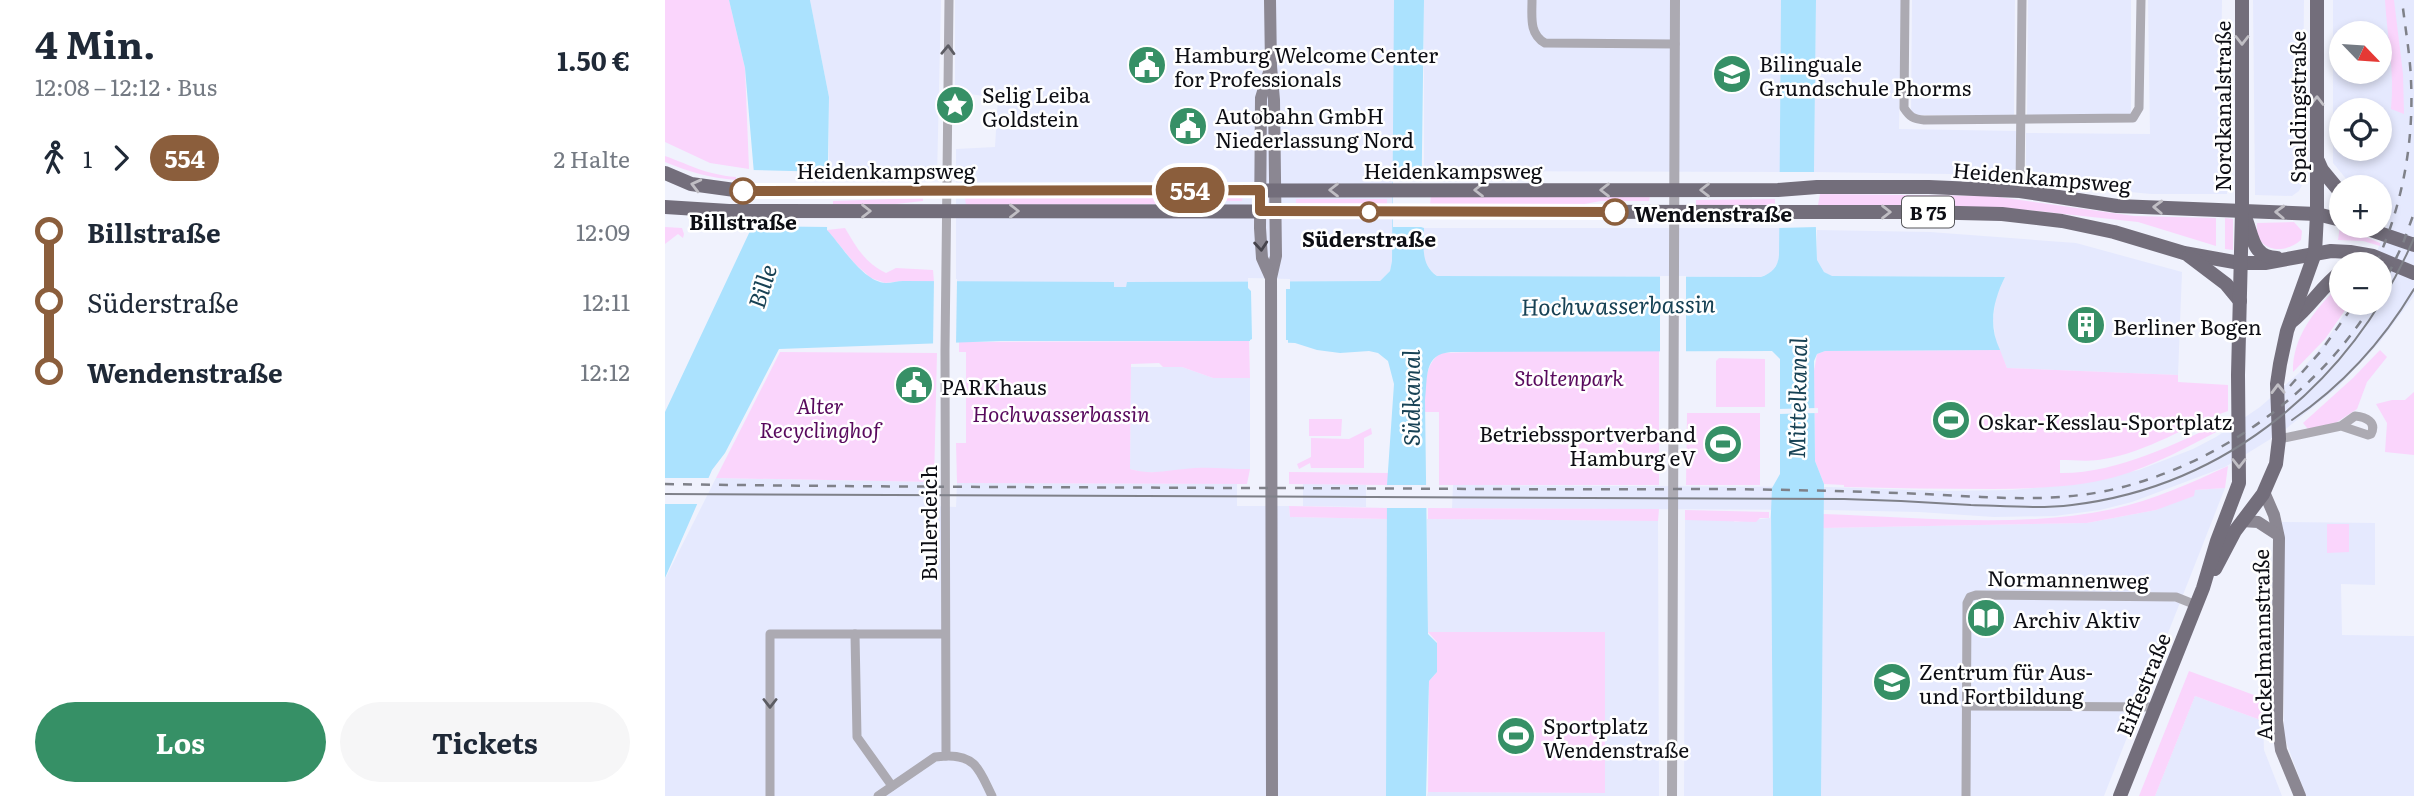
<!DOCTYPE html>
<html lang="de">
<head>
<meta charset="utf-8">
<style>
  body { margin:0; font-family:Literata,serif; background:#f6f6f7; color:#1f2937; height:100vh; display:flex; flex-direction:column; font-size:26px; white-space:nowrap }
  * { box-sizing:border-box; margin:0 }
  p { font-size:23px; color:#747a83 }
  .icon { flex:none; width:38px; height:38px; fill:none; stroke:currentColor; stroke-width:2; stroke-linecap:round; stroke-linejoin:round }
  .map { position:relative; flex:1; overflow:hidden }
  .side { display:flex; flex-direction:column; background:#fff; width:665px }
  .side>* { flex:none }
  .badge { padding:0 14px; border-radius:23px; font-size:24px; line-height:46px }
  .needle { width:46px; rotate:115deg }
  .buttons { position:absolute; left:1664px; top:21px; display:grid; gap:14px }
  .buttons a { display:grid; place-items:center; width:63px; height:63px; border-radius:50%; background:#fff; box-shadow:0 4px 10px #0003; font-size:35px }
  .map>.badge { position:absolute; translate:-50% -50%; box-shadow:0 0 0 4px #fff }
  .legs { display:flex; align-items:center; gap:10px; height:77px; padding:0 35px; font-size:23px }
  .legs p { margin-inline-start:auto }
  .head { display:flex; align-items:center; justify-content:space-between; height:119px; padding:0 35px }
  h1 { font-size:38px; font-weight:700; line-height:52px }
  .action { display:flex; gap:14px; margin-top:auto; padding:14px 35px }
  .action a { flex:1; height:80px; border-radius:42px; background:#369066; color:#fff; font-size:28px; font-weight:700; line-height:80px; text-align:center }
  .action a+a { background:#f6f6f7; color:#1f2937 }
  ul { padding:0 35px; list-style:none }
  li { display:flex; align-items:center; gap:24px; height:70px; font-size:26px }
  li i { display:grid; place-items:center; width:10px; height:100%; margin:0 9px; background:currentColor }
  li i::after { content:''; width:18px; height:18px; margin:-9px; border:5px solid; border-radius:50%; background:#fff }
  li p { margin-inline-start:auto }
  li:first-child i { background:linear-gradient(#0000 50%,currentColor 0) }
  li:last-child i { background:linear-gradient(currentColor 50%,#0000 0) }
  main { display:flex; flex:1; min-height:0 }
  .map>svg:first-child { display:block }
  .built { fill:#e5e9fe; fill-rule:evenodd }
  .green { fill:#fad5fc }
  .water { fill:#abe2fe }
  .pier { fill:#f0f2fd }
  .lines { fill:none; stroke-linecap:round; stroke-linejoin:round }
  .minor { stroke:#acaab2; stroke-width:9 }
  .tertiary { stroke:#acaab2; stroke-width:10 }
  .secondary { stroke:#8b8792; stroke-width:12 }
  .primary { stroke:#736e7b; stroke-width:14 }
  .tram { stroke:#7f8189; stroke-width:2 }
  .rail { stroke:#7f8189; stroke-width:2.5; stroke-dasharray:9 9; stroke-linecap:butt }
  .oneway { stroke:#c0bec4 }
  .oneway2 { stroke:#5c5c63 }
  .oneway3 { stroke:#46444d }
  .line-1-casing { stroke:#fff; stroke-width:16 }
  .line-1 { stroke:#8b5e3c; stroke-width:10 }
  .stop-1-dot { fill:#fff; stroke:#8b5e3c; stroke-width:3.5 }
  .labels { text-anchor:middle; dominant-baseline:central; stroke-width:5; stroke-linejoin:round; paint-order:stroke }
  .shield { fill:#fff; stroke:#56565a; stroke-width:2 }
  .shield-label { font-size:19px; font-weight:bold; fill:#0d0e14 }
  .poi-label { font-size:21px; fill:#0d0e14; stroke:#fff; text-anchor:start }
  .street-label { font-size:21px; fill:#0d0e14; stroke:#fff }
  .stop-label { font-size:21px; font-weight:bold; fill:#0d0e14; stroke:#fff }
  .park-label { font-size:21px; font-style:italic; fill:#580a5d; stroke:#fff }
  .water-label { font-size:23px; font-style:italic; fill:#174255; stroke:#fff }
</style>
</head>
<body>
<main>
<section class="side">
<div class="head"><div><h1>4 Min.</h1><p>12:08 – 12:12 · Bus</p></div><b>1.50 €</b></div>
<div class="legs"><svg class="icon" aria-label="walk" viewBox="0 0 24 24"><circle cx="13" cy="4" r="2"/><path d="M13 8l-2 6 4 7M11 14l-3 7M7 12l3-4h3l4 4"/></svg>1<svg class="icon" aria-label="forward" viewBox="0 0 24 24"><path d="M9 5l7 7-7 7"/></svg><b class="badge" style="background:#8b5e3c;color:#fff">554</b><p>2 Halte</p></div>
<ul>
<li><i style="color:#8b5e3c"></i><b>Billstraße</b><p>12:09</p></li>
<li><i style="color:#8b5e3c"></i><span>Süderstraße</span><p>12:11</p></li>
<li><i style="color:#8b5e3c"></i><b>Wendenstraße</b><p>12:12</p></li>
</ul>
<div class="action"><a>Los</a><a>Tickets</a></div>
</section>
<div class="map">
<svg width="1749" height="796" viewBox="0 0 1749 796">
  <rect width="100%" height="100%" fill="#f0f2fd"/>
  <g class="built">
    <path d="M 145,0 L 276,0 L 272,178 L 164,171 L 164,97 Z"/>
    <path d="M 290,0 L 729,0 L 729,170 L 727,261 L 725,271 L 715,281 L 463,282 L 461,287 L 449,287 L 449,282 L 291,283 L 291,149 L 330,147 L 333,98 L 290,92 Z"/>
    <path d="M 759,0 L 1116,0 L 1115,172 L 759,171 Z"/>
    <path d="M 1151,0 L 1236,0 L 1234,129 L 1351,131 L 1351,175 L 1149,172 Z"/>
    <path d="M 1247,0 L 1350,0 L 1349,115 L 1246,115 Z"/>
    <path d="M 1363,0 L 1466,0 L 1466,118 L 1362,117 Z"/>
    <path d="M 1483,0 L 1557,0 L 1555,153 L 1562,153 L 1562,194 L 1486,194 L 1361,182 L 1361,133 L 1485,134 Z"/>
    <path d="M 1588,0 L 1639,0 L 1637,185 L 1634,191 L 1627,196 L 1590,195 Z"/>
    <path d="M 1668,0 L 1749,0 L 1749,296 L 1714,343 L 1673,387 L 1617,432 L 1560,467 L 1467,502 L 1435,510 L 1390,516 L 1329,517 L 1254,512 L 1162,510 L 787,508 L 788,485 L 1162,487 L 1278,491 L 1347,490 L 1410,484 L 1474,470 L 1528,449 L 1551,437 L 1595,407 L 1634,373 L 1657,346 L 1687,303 L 1715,303 L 1715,264 L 1707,264 L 1725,218 L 1715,213 L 1715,187 L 1688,187 L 1668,163 ZM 1676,33 L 1715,33 L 1715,72 L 1676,72 ZM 1676,110 L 1715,110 L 1715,149 L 1676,149 Z"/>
    <path d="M 759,228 L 1114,228 L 1114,255 L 1113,262 L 1107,272 L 1096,277 L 772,276 L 766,271 L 759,260 Z"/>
    <path d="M 1152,230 L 1265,232 L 1411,243 L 1517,272 L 1513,375 L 1342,368 L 1331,343 L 1328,319 L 1331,297 L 1340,277 L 1166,276 L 1159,272 L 1152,260 Z"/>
    <path d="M 466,367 L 517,367 L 548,378 L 585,378 L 585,469 L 519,469 L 503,473 L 476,472 L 465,469 Z"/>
    <path d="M 51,478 L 269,482 L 268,506 L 291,507 L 292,483 L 572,484 L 572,506 L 624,506 L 625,517 L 722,519 L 721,796 L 0,796 L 0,579 Z"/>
    <path d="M 638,484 L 701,485 L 701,507 L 638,506 Z"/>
    <path d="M 1560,488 L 1439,796 L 1156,796 L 1158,528 L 1422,523 L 1491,510 L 1530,490 Z"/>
    <path d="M 1106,512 L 1108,796 L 1019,796 L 1020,520 L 1067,520 L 1070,522 L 1105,518 Z"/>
    <path d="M 762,519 L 993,521 L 994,796 L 762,796 L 763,792 L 940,793 L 940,632 L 763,632 Z"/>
    <path d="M 1617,522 L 1710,523 L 1710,585 L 1676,584 L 1677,635 L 1749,636 L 1749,796 L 1641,796 L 1619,736 Z"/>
    <path d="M 1530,696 L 1598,721 L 1599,750 L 1617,796 L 1490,796 Z"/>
  </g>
  <g class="green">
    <path d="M 0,0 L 64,0 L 80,68 L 84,169 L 45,163 L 0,142 Z"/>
    <path d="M 1720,0 L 1729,0 L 1738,74 L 1739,114 L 1726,109 C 1730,71 1722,37 1720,0 Z"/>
    <path d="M 0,156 C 28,166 39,174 71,177 L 71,180 C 45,178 24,172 0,162 Z"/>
    <path d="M 1155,194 L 1327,196 L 1469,216 L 1551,218 L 1551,246 L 1473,222 L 1362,210 L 1287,206 L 1153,205 Z"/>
    <path d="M 578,195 L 577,201 L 520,201 L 504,204 L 301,205 L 300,198 Z"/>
    <path d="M 766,195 L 985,196 L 984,201 L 936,201 L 914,205 L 765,205 Z"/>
    <path d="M 258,198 L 258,201 L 231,204 L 168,204 L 168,201 Z"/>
    <rect x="631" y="199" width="91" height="6"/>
    <path d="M 1110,199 L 1110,205 L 1031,205 L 1031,200 Z"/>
    <path d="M 1560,218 L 1568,219 L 1568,250 L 1560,249 Z"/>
    <path d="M 1629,222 L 1637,231 L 1636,240 C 1618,256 1589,251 1592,223 Z"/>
    <path d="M 1675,226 L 1715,243 L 1715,246 L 1698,241 L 1673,240 Z"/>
    <path d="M 0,227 L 17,228 L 19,234 L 18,238 L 13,234 L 0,244 Z"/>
    <path d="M 180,228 C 191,247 200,263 221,273 L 231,268 L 268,270 L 269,282 L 238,281 L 220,283 L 206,278 L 190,264 L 162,230 Z"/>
    <path d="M 1676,284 L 1676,303 L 1685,303 L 1660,339 L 1628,372 C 1627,336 1652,307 1676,284 Z"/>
    <path d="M 584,341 L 585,378 L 548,378 L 517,367 L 498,367 L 494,363 L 466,364 L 465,469 C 487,475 497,471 519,469 C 540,466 563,469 585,469 L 582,484 L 292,483 L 291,443 L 301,443 L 301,352 L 294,352 L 294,342 Z"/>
    <path d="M 1335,350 L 1342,368 L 1513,375 L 1513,382 L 1563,385 L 1563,411 C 1522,425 1483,452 1439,459 C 1426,462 1410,460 1395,460 L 1395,473 C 1451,474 1512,443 1562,420 L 1561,427 C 1526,445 1489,466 1450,477 C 1410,488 1369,488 1328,489 C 1279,489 1229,488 1179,487 L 1179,485 L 1159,484 L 1150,461 L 1149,371 L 1152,354 L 1160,351 Z"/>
    <path d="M 1715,350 L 1722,357 L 1702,382 L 1692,409 L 1669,424 L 1643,429 L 1638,423 L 1688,378 Z"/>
    <path d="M 845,351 L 994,351 L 994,485 L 774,485 L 774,412 L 760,412 C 760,392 758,364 776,353 Z"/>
    <path d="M 115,352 L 272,353 L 269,482 L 51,478 Z"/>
    <path d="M 1054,358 L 1100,359 L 1100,407 L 1051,407 L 1051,361 Z"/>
    <path d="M 1749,392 L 1749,455 L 1720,452 L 1722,423 L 1711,404 L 1727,400 L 1740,400 Z"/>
    <path d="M 1022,413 L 1095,413 L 1095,485 L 1021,485 Z"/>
    <path d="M 644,419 L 677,419 L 676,436 L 644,436 Z"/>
    <path d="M 706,428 L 707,434 L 699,438 L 699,468 L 646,468 L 645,463 L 634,469 L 632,464 L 646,457 L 646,438 L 684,439 Z"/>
    <path d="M 1563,466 L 1560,488 L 1530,490 L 1529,496 L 1491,510 L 1422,523 L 1158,528 L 1158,514 C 1254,517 1353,529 1448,509 C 1488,500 1526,483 1563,466 Z"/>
    <path d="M 624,472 L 724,473 L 722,485 L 624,484 Z"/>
    <path d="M 624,506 L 722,508 L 722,519 L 625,517 Z"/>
    <path d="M 763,508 L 994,509 L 993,521 L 763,519 Z"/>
    <path d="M 1020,510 L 1104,512 L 1104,518 L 1095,518 L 1091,522 L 1020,520 Z"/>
    <path d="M 1662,524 L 1684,524 L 1684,552 L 1662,553 Z"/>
    <path d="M 763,632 L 940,632 L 940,793 L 763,792 L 764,681 L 772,672 L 772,642 Z"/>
    <path d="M 1524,671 L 1597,698 L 1598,721 L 1530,696 L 1490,796 L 1474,796 Z"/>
  </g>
  <path class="water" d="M 64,0 L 145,0 L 164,97 L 162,230 C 177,246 198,282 221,283 C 226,283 233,281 238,281 L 449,282 L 449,287 L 461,287 L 462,282 L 715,281 L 725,271 L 727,261 L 729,0 L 759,0 L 756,227 L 759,228 C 759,247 755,264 772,276 L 1096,277 C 1107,273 1113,267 1114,255 L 1116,0 L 1151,0 L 1149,172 L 1152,260 L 1159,272 L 1167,276 L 1340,277 C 1328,301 1323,325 1335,350 L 1160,351 L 1152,354 L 1149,361 L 1150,461 L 1159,484 L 1156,796 L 1108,796 L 1106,512 L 1107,488 L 1115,474 L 1115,359 L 1107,351 L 786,352 C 758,354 763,378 760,400 L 763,634 L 772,643 L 772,672 L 764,681 L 761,796 L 721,796 L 722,485 L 729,384 L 723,361 L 713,353 L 704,351 L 675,353 L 652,350 L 630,343 L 584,341 L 336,341 L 114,349 L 60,453 L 47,470 L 0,578 L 0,412 L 85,231 L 92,209 L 80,68 Z"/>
  <g class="pier">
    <path d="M 85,170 L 165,172 L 164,227 L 83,226 L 89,208 Z"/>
    <rect x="728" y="172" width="31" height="55"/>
    <path d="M 1113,172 L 1152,172 L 1152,227 L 1113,228 Z"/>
    <rect x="995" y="276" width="26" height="79"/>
    <path d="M 269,278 L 292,279 L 291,346 L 268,347 Z"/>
    <path d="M 583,278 L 625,279 L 625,289 L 621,289 L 621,340 L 623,340 L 623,346 L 585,345 L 585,340 L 587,339 L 586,291 L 583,288 Z"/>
    <path d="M 1153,408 L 1153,413 L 1112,414 L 1112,409 Z"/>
    <path d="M 0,478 L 47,478 L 37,504 L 0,504 Z"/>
    <rect x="718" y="485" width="47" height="23"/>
  </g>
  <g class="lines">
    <g class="minor">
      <path d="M 867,0 C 867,17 864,34 880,43 L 1010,44"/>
      <path d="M 1240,0 L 1239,108 C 1245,117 1248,119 1259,120 L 1468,118 L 1474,108 L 1476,0"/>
      <path d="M 1355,191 L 1357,0"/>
      <path d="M 1614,439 L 1676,426 L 1690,416 C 1701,417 1712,422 1706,434 L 1703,435 L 1676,426"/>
      <path d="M 190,634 L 192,737 L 227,786"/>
      <path d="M 1301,706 L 1490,707"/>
      <path d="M 281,756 C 312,755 315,772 327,796"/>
      <path d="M 105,796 L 105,634 L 279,634"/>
      <path d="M 213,796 L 270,757 L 281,756 L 280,350 L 284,0"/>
      <path d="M 1301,796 L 1302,603 L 1305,597 L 1311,595 L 1511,597 L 1531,605"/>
    </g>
    <path class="tertiary" d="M 1007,796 L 1010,0"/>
    <g class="secondary">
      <path d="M 605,0 L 606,66 L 609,100 L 611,256 L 606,278 L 607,796"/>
      <path d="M 604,72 L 596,98 L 595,228 L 597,258 L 606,278"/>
      <path d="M 1599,492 L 1609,515 L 1614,538 L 1612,721 L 1616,750 L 1635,796"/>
      <path d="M 1577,521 L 1593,522 L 1613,535"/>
    </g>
    <g class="primary">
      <path d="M 1653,161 L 1657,170 L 1676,193"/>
      <path d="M 0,173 L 26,184 L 77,191 L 1113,190 L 1152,187 L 1264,187 L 1355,191 L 1452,206 L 1652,214 L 1676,220"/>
      <path d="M 0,207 L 64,211 L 1252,212 L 1337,214 L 1397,221 L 1449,232 L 1519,253 L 1575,263 L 1600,263 L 1666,251 L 1685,252 L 1708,256 L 1749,273"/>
      <path d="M 1579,215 C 1588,234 1586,257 1612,258"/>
      <path d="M 1694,226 L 1749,245"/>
      <path d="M 1524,256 L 1561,284 L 1575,301"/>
      <path d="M 1626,322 C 1645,307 1657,286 1676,272"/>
      <path d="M 1550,569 L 1570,531 L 1598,494 L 1611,464 L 1614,439 L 1612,384 L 1615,364 L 1622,331 L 1650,253 L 1652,214 L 1652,0"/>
      <path d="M 1455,796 L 1538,588 L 1552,541 L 1574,483 L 1573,375 L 1577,211 L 1577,0"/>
    </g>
    <g class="tram">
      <path d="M 1627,420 C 1677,386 1718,341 1749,289"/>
      <path d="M 0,494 L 1179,499 C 1222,500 1264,502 1306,505 C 1340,506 1374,509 1407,505 C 1564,486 1688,380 1749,238"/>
    </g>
    <g class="rail">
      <path d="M 1711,264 C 1737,206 1749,144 1746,80 C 1745,54 1740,27 1737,0"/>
      <path d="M 1715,291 L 1737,246 L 1749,213"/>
      <path d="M 1625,386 L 1656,351 L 1690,303"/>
      <path d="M 0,484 C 190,487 381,487 571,488 C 723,488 875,490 1027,489 C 1104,489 1181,491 1259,494 C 1324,497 1390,504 1454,488 C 1557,462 1652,393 1708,303"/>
    </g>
  </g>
  <defs><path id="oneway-chevron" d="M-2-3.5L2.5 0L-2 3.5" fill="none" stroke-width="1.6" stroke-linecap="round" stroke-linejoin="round" transform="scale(1.75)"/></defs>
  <g class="oneway">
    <use href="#oneway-chevron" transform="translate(1577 40) rotate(90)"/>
    <use href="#oneway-chevron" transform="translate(1652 101) rotate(-90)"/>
    <use href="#oneway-chevron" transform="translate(31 185) rotate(-166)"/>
    <use href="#oneway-chevron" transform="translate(669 190) rotate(180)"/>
    <use href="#oneway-chevron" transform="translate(814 190) rotate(-180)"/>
    <use href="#oneway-chevron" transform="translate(940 190) rotate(-180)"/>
    <use href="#oneway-chevron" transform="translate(1040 190) rotate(-180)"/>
    <use href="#oneway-chevron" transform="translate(1493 207) rotate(-178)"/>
    <use href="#oneway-chevron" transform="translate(201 211)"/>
    <use href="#oneway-chevron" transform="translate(349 211)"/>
    <use href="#oneway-chevron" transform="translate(1221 212)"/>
    <use href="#oneway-chevron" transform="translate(1615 212) rotate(-178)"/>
    <use href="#oneway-chevron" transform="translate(1613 389) rotate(-91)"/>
    <use href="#oneway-chevron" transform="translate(1574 463) rotate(90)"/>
  </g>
  <g class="oneway2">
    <use href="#oneway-chevron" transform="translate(283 50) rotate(-88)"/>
    <use href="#oneway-chevron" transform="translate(105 703) rotate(90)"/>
  </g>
  <use class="oneway3" href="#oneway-chevron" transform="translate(596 246) rotate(85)"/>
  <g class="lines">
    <defs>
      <path id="line-1" d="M 78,191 L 595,190 L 595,211 L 950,212"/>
    </defs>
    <use href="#line-1" class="line-1-casing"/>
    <use href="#line-1" class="line-1"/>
  </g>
  <defs>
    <symbol id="civic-disc" viewBox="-11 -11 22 22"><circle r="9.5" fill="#369066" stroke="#fff"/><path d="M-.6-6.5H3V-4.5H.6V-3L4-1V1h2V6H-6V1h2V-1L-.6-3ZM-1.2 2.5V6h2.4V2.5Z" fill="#fff"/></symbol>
    <symbol id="school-disc" viewBox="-11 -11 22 22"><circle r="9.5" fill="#369066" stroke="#fff"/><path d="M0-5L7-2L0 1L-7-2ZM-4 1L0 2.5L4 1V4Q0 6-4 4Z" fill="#fff"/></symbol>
    <symbol id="sight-disc" viewBox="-11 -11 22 22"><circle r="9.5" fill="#369066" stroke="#fff"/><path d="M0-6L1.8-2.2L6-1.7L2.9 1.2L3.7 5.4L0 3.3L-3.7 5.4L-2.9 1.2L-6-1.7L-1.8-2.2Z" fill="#fff"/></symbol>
    <symbol id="building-disc" viewBox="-11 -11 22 22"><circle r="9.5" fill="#369066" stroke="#fff"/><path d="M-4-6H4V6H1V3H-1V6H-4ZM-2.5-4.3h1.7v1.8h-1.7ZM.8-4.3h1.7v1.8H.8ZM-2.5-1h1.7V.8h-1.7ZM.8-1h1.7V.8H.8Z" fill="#fff"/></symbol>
    <symbol id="stadium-disc" viewBox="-11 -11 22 22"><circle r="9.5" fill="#369066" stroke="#fff"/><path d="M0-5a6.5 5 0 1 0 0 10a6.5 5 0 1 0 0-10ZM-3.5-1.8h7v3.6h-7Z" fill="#fff"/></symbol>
    <symbol id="library-disc" viewBox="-11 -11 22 22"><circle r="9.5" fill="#369066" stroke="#fff"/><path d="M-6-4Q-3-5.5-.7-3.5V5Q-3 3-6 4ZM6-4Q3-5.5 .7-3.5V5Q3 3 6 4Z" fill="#fff"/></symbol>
    <symbol id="university-disc" viewBox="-11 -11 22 22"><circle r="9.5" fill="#369066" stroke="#fff"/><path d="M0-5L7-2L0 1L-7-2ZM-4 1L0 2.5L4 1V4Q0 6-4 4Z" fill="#fff"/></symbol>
  </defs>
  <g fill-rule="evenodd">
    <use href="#civic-disc" x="460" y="43" width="44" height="44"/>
    <use href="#school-disc" x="1045" y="52" width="44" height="44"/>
    <use href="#sight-disc" x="268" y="83" width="44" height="44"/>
    <use href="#civic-disc" x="501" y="104" width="44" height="44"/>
    <use href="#building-disc" x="1399" y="303" width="44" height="44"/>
    <use href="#civic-disc" x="227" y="363" width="44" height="44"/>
    <use href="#stadium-disc" x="1264" y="398" width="44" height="44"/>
    <use href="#stadium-disc" x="1036" y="422" width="44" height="44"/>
    <use href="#library-disc" x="1299" y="596" width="44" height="44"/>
    <use href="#university-disc" x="1205" y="660" width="44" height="44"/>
    <use href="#stadium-disc" x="829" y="714" width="44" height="44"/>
  </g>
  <g class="stop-1-dot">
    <circle cx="78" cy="191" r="12"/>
    <circle cx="704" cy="212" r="9"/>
    <circle cx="950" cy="212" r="12"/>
  </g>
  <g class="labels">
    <rect class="shield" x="1237" y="196.5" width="52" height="31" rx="5"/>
    <g class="shield-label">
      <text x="1263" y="212">B 75</text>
    </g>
    <g class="poi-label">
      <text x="509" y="53">Hamburg Welcome Center<tspan x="509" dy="24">for Professionals</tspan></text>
      <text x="1094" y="62">Bilinguale<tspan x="1094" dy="24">Grundschule Phorms</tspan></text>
      <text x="317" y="93">Selig Leiba<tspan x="317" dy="24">Goldstein</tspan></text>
      <text x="550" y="114">Autobahn GmbH<tspan x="550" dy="24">Niederlassung Nord</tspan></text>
      <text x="1448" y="325">Berliner Bogen</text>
      <text x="276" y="385">PARKhaus</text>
      <text x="1313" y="420">Oskar-Kesslau-Sportplatz</text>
      <text x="1031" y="432" text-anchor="end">Betriebssportverband<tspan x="1031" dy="24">Hamburg eV</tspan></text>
      <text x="1348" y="618">Archiv Aktiv</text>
      <text x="1254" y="670">Zentrum für Aus-<tspan x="1254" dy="24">und Fortbildung</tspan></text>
      <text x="878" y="724">Sportplatz<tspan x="878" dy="24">Wendenstraße</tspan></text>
    </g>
    <g class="street-label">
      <text transform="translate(1556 106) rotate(-90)">Nordkanalstraße</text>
      <text transform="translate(1631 107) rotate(-90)">Spaldingstraße</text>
      <text x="221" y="169">Heidenkampsweg</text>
      <text x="788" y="169">Heidenkampsweg</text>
      <text transform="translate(1377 176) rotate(5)">Heidenkampsweg</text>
      <text transform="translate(262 523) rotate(-90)">Bullerdeich</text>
      <text transform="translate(1403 578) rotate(1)">Normannenweg</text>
      <text transform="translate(1596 645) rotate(-91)">Anckelmannstraße</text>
      <text transform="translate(1477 684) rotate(-68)">Eiffestraße</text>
    </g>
    <g class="stop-label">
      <text x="969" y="212" text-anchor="start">Wendenstraße</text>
      <text x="78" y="220">Billstraße</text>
      <text x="704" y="237">Süderstraße</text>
    </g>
    <g class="park-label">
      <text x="904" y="376">Stoltenpark</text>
      <text x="155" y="404">Alter<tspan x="155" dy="24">Recyclinghof</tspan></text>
      <text x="396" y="412">Hochwasserbassin</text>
    </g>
    <g class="water-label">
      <text transform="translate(96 286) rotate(-72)">Bille</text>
      <text transform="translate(953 304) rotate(-1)">Hochwasserbassin</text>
      <text transform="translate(745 398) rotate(-90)">Südkanal</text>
      <text transform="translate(1131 398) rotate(-89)">Mittelkanal</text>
    </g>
  </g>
</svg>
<div class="buttons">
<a><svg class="needle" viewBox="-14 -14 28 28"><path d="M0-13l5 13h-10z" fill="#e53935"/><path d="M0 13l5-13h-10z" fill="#747a83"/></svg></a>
<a><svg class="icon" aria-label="locate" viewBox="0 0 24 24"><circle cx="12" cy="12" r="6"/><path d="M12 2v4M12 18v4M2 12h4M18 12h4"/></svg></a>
<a>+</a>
<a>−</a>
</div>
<b class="badge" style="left:525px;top:190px;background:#8b5e3c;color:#fff">554</b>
</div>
</main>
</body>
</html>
